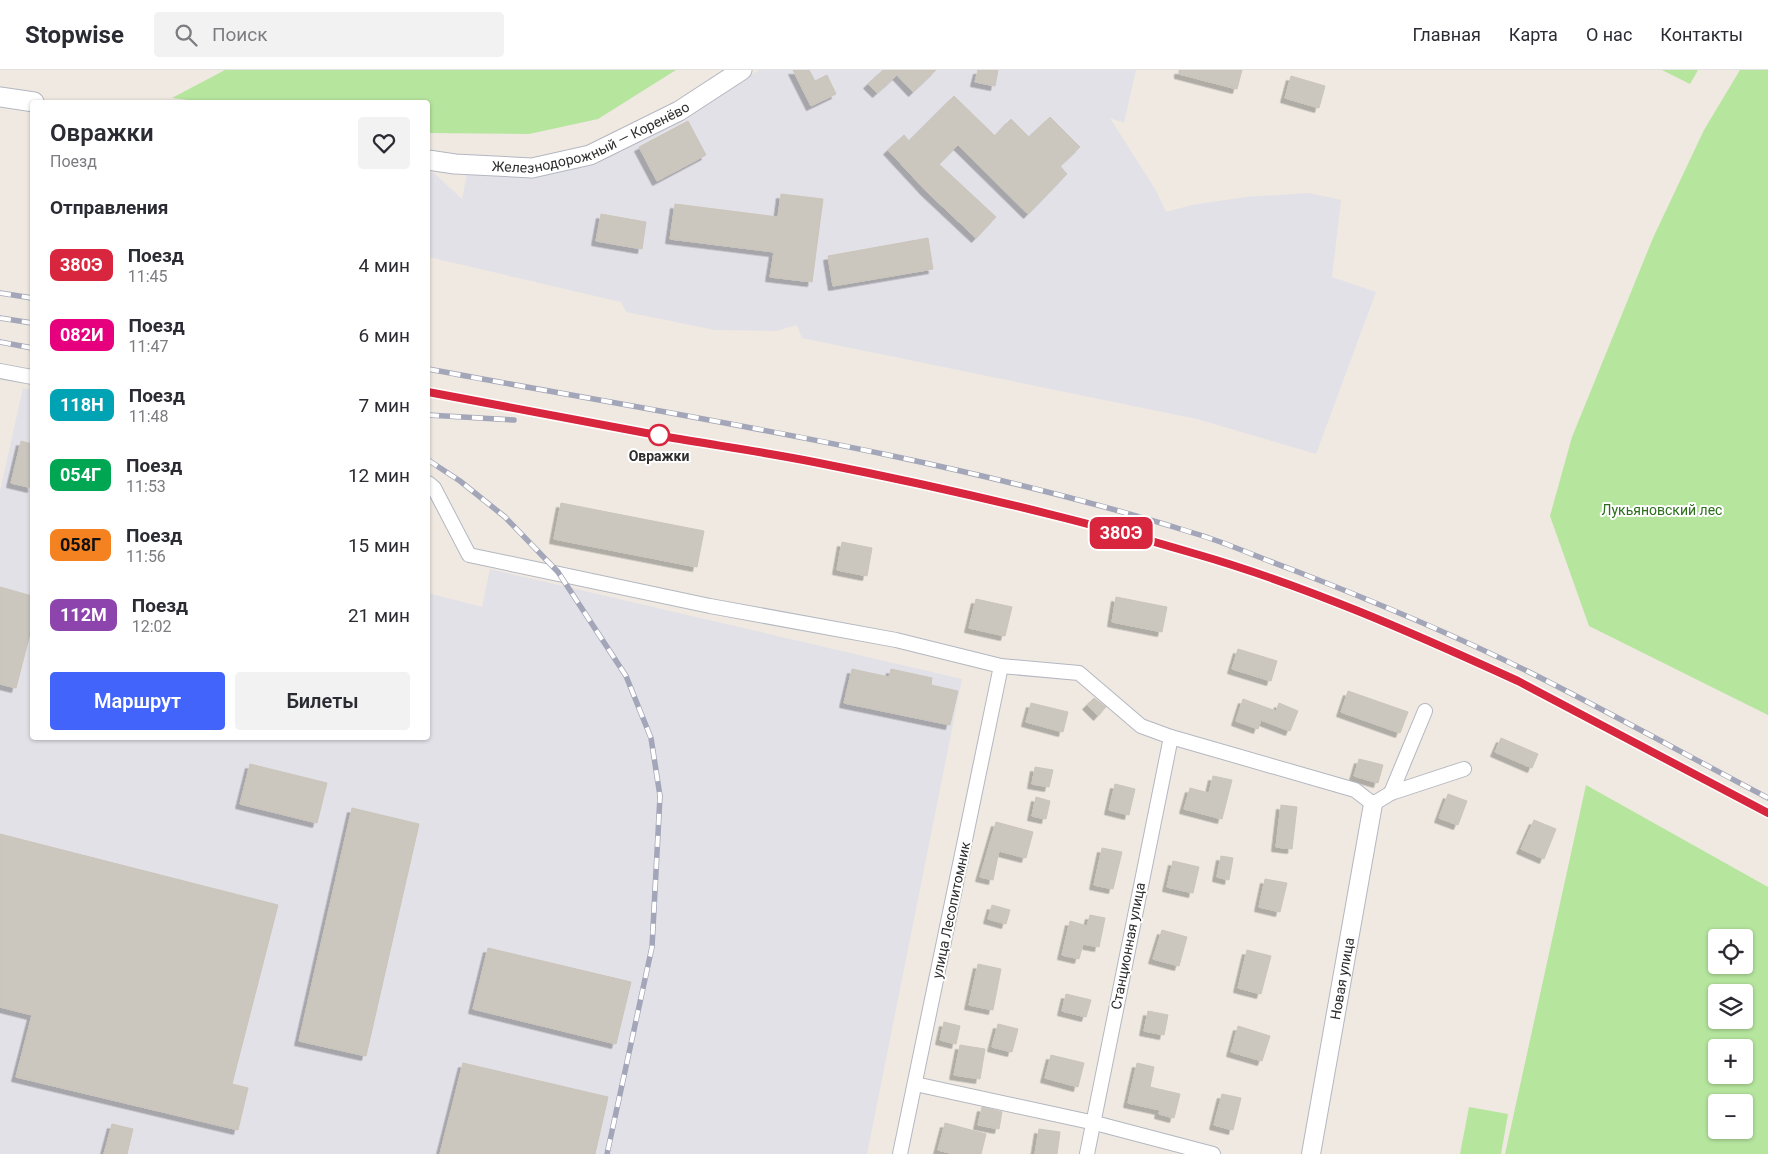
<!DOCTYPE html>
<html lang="ru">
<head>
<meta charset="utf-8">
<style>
  body { margin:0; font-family:Roboto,sans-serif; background:#f2f2f3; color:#2b2b33; height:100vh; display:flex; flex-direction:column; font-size:19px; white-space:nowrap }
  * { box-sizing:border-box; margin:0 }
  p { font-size:16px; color:#7c7c81 }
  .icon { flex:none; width:28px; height:28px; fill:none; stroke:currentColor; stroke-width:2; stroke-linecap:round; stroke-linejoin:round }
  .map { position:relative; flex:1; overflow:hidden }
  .sheet { position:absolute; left:30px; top:30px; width:400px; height:640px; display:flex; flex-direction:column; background:#fff; border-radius:5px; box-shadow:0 1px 4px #0004 }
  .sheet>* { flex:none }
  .badge { padding:0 10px; border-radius:8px; font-size:18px; line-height:32px }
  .tools { position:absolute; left:1708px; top:859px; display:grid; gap:10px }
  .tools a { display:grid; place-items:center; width:45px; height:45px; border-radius:5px; background:#fff; box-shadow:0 1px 4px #0004; font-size:25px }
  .map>.badge { position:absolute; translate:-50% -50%; box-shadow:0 0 0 2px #fff }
  h2 { padding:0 20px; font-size:19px; line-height:45px }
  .round { display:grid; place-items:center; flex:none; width:52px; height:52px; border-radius:5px; background:#f2f2f3 }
  .head { display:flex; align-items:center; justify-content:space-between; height:85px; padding:0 20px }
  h1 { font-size:24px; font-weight:600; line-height:38px }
  .cta { display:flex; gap:10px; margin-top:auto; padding:10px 20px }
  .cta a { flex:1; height:58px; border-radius:5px; background:#4264fb; color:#fff; font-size:20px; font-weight:600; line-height:58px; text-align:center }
  .cta a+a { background:#f2f2f3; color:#2b2b33 }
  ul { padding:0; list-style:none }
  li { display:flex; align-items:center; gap:15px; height:70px; padding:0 20px }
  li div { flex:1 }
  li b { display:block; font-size:19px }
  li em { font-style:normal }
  li .badge { min-width:55px; font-weight:700; text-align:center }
  header { display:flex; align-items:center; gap:30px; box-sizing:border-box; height:70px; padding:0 25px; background:#fff; border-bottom:1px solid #e1e1e2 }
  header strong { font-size:24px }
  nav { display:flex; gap:28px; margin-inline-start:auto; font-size:18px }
  .search { width:350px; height:45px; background:#f2f2f3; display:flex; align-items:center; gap:12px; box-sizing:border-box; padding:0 18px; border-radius:5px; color:#7c7c81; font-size:19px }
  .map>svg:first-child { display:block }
  .industrial { fill:#e3e1e8 }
  .green { fill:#b6e59e; fill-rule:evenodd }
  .building { fill:#cbc7bf; stroke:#cbc5ba; filter:url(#shadow) }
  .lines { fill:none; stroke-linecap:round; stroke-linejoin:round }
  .minor-casing { stroke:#b4b7c1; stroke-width:16 }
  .tertiary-casing { stroke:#b4b7c1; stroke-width:20 }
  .secondary-casing { stroke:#b4b7c1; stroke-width:21 }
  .minor { stroke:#fff; stroke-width:14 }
  .tertiary { stroke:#fff; stroke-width:18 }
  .secondary { stroke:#fff; stroke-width:19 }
  .rail-casing { stroke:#a3a6b8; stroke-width:5.5 }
  .rail { stroke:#fff; stroke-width:4; stroke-dasharray:11; stroke-linecap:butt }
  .line-casing { stroke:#fff; stroke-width:11 }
  .line { stroke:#d7263d; stroke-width:8 }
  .stop-dot { fill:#fff; stroke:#d7263d; stroke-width:2.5 }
  .labels { text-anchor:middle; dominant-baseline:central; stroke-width:4; stroke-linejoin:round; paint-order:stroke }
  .street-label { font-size:14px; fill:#2e2e2e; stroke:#fff }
  .stop-label { font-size:14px; font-weight:bold; fill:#2e2e2e; stroke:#fff }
  .park-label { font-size:14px; fill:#2c6e1b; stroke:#fff }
</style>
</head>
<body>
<header>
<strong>Stopwise</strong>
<div class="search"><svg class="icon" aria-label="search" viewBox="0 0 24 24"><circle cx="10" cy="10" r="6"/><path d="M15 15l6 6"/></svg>Поиск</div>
<nav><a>Главная</a><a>Карта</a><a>О нас</a><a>Контакты</a></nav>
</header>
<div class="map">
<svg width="1768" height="1084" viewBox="0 0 1768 1084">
  <defs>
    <filter id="shadow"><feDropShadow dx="-4.5" dy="4.5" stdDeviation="0" flood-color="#0004"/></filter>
  </defs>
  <rect width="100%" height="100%" fill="#efe9e1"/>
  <g class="industrial">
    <path d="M 759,0 L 1136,0 L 1124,53 L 1110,48 L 1155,119 L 1166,142 L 1192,135 L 1245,127 L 1309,123 L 1341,130 L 1332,207 L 1376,222 L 1316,384 L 1197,349 L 802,268 L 797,255 L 776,261 L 715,260 L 626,242 L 621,232 L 428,187 L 428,102 L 434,103 L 462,129 L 467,104 L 528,104 L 595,95 Z"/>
    <path d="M 23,318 L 32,320 L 32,668 L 428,668 L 428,523 L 482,537 L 490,499 L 962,609 L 867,1084 L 0,1084 L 0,421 Z"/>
  </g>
  <g class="green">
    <path d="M 225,0 L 676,0 L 598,49 L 529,64 L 428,63 L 428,32 L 205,32 L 172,28 Z"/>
    <path d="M 1662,0 L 1698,0 L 1690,14 Z"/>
    <path d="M 1740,0 L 1768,0 L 1768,645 L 1589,556 L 1550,446 L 1572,367 L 1653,168 L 1704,60 Z"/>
    <path d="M 1586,715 L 1768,817 L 1768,1084 L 1505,1084 ZM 1716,868 L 1744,868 L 1744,895 L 1716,895 ZM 1716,922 L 1744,922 L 1744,950 L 1716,950 ZM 1716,978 L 1744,978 L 1744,1005 L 1716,1005 ZM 1744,1032 L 1744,1060 L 1716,1060 L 1716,1032 Z"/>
    <path d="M 1469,1037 L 1508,1044 L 1501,1084 L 1460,1084 Z"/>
  </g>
  <g class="building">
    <path d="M 793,0 L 809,0 L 815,11 L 827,5 L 836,24 L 811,36 Z"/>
    <path d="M 883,0 L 936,0 L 913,22 L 897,5 L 877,23 L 868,14 Z"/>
    <path d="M 978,0 L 998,0 L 995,16 L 975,12 Z"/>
    <path d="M 1179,0 L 1242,0 L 1237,19 L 1179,4 Z"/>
    <path d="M 1291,6 L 1325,16 L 1319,38 L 1285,28 Z"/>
    <path d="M 954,26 L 995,66 L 1011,49 L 1029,67 L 1050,47 L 1080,77 L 1060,96 L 1067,104 L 1028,144 L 958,75 L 939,94 L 996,147 L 976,168 L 926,121 L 888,80 L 904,65 L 909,71 Z"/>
    <path d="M 688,51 L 706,85 L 657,111 L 639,77 Z"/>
    <path d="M 781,124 L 823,129 L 812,212 L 770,207 L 774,182 L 670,169 L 675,134 L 778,147 Z"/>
    <path d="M 601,144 L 646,152 L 642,179 L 596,171 Z"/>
    <path d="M 928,168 L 933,199 L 833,216 L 828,186 Z"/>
    <path d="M 21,371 L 32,374 L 32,418 L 11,413 Z"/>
    <path d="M 561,433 L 704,461 L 697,497 L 554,469 Z"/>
    <path d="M 842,472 L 872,478 L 867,506 L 837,500 Z"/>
    <path d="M 0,517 L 32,526 L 32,556 L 16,618 L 0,614 Z"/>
    <path d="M 1116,527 L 1167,537 L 1162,562 L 1112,552 Z"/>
    <path d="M 976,529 L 1012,537 L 1005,566 L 969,558 Z"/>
    <path d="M 1238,579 L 1277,591 L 1271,611 L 1232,599 Z"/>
    <path d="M 852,599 L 889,607 L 891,599 L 932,608 L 931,615 L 958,621 L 950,655 L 844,633 Z"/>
    <path d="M 1348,621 L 1408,642 L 1400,663 L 1341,642 Z"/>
    <path d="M 1094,628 L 1106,637 L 1098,646 L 1087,635 Z"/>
    <path d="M 1243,629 L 1276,641 L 1279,633 L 1298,641 L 1290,661 L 1261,650 L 1258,659 L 1236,651 Z"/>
    <path d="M 1031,633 L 1068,642 L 1063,662 L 1026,652 Z"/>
    <path d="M 1501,668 L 1538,684 L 1532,698 L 1495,682 Z"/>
    <path d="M 1359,689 L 1383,695 L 1378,713 L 1354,706 Z"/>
    <path d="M 250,694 L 327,713 L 317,753 L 240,734 Z"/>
    <path d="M 1035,697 L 1053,700 L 1049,717 L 1032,714 Z"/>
    <path d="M 1213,706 L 1232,710 L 1222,749 L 1184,739 L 1190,718 L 1209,723 Z"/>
    <path d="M 1115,714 L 1135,719 L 1129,745 L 1109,740 Z"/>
    <path d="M 1448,724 L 1467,731 L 1458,755 L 1439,748 Z"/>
    <path d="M 1036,727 L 1050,731 L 1046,749 L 1032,746 Z"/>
    <path d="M 1281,735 L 1297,737 L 1292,779 L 1276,777 Z"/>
    <path d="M 352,738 L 419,754 L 366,986 L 299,971 Z"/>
    <path d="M 1534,750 L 1556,759 L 1544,789 L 1521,779 Z"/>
    <path d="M 996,752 L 1033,762 L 1026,788 L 999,781 L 993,810 L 980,807 Z"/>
    <path d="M 0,764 L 278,835 L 232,1014 L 248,1018 L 238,1060 L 16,1007 L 32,945 L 0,937 Z"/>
    <path d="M 1102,778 L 1122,782 L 1113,819 L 1094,815 Z"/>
    <path d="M 1221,786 L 1233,788 L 1229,810 L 1217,807 Z"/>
    <path d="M 1173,791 L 1199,797 L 1193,823 L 1167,817 Z"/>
    <path d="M 1265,809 L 1287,813 L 1280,842 L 1259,837 Z"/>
    <path d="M 992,835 L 1010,840 L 1006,854 L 988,849 Z"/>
    <path d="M 1090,845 L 1105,848 L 1099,877 L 1083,874 L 1079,889 L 1062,885 L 1070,851 L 1087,856 Z"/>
    <path d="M 1162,860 L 1187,867 L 1179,896 L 1153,889 Z"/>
    <path d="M 488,878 L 631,912 L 616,974 L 473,939 Z"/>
    <path d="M 1247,880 L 1271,886 L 1261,924 L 1238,918 Z"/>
    <path d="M 978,894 L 1001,899 L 993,940 L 969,935 Z"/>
    <path d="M 1066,924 L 1091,930 L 1086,947 L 1062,941 Z"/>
    <path d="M 1148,941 L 1168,945 L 1164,965 L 1144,961 Z"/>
    <path d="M 944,952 L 960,956 L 956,974 L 940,970 Z"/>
    <path d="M 998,954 L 1018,959 L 1012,982 L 992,977 Z"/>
    <path d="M 1238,956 L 1270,966 L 1262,991 L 1231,982 Z"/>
    <path d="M 960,975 L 985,979 L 980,1009 L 954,1005 Z"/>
    <path d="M 1051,985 L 1084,993 L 1078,1017 L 1045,1008 Z"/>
    <path d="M 463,993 L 608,1027 L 595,1084 L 440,1084 Z"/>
    <path d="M 1137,993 L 1154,997 L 1150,1017 L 1180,1024 L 1174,1048 L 1159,1044 L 1160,1040 L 1128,1033 Z"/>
    <path d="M 1222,1024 L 1241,1028 L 1233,1060 L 1214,1055 Z"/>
    <path d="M 982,1037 L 1002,1042 L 999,1059 L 978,1055 Z"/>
    <path d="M 945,1053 L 986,1064 L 981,1084 L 954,1084 L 938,1080 Z"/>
    <path d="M 112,1054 L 133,1059 L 127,1084 L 104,1084 Z"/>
    <path d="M 1039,1059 L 1060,1062 L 1057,1084 L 1035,1084 Z"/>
  </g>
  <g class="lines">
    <defs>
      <g id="minor">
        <path d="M 0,301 L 32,307"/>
        <path d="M 428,413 L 434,418 L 469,485 L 710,536 L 896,570 L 1001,596 L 1079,603 L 1141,656 L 1171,667 L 1355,720 L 1373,734 L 1391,723 L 1464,699"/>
        <path d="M 1391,723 L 1425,641"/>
        <path d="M 915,1014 L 1095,1053 L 1213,1084"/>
        <path d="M 900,1084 L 1001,596"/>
        <path d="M 1087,1084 L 1171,667"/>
      </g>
      <g id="tertiary">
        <path id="s1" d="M 1311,1084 L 1373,734"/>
      </g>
      <g id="secondary">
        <path d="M 0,27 L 34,32"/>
        <path id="s2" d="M 428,90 L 455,94 L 532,98 L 590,85 L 679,41 L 742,0"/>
      </g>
    </defs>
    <use href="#minor" class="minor-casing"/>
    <use href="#tertiary" class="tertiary-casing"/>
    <use href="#secondary" class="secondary-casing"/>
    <use href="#minor" class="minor"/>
    <use href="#tertiary" class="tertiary"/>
    <use href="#secondary" class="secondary"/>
    <defs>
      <g id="rail">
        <path d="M 0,223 L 32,228"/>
        <path d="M 0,248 L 32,253"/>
        <path d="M 0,272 L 32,278"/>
        <path d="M 428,299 C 686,347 949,386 1200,465 C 1232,475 1262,489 1293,500 C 1373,531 1452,564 1529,602 C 1609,642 1688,686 1768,728"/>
        <path d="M 428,322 L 660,366 L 813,391 L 984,429 L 1113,461 L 1198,485 L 1321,526 L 1434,572 L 1518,611 L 1768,743"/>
        <path d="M 428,345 L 514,350"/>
        <path d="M 428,390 L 460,411 L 505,447 L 558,502 L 626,606 L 651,668 L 660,726 L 652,877 L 607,1084"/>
      </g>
    </defs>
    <use href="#rail" class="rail-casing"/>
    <use href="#rail" class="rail"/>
  </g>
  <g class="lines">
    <defs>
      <path id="line" d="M 428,322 C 506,337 584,352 662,366 C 713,375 764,382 814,392 C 941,417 1071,447 1196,484 C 1307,516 1413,563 1518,611 L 1768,743"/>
    </defs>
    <use href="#line" class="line-casing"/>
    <use href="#line" class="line"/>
  </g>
  <circle class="stop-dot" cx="659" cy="365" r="10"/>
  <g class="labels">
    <g class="street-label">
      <text stroke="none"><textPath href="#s2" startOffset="169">Железнодорожный — Коренёво</textPath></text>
      <text transform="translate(951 840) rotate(-78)">улица Лесопитомник</text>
      <text transform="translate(1128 876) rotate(-79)">Станционная улица</text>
      <text stroke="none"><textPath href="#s1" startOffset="178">Новая улица</textPath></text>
    </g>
    <g class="stop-label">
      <text x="659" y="386">Овражки</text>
    </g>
    <g class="park-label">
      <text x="1662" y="440">Лукьяновский лес</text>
    </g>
  </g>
</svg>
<div class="tools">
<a><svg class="icon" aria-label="locate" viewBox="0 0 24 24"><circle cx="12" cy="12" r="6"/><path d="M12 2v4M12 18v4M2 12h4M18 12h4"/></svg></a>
<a><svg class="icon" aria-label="layers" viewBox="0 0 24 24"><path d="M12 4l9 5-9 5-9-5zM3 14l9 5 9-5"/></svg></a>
<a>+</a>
<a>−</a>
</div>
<b class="badge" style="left:1121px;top:463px;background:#d7263d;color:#fff">380Э</b>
<section class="sheet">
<div class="head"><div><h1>Овражки</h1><p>Поезд</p></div><a class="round"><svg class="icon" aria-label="heart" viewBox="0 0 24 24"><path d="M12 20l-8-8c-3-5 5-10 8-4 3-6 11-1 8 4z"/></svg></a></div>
<h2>Отправления</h2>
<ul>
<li><span class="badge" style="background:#d7263d;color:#fff">380Э</span><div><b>Поезд</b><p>11:45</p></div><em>4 мин</em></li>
<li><span class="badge" style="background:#e6007e;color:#fff">082И</span><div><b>Поезд</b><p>11:47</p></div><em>6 мин</em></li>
<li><span class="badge" style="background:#00a3b4;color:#fff">118Н</span><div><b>Поезд</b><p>11:48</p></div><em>7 мин</em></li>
<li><span class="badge" style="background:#00a651;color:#fff">054Г</span><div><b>Поезд</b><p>11:53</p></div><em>12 мин</em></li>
<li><span class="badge" style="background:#f58220;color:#111">058Г</span><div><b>Поезд</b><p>11:56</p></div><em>15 мин</em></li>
<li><span class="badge" style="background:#8e44ad;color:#fff">112М</span><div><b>Поезд</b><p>12:02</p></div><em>21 мин</em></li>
</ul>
<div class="cta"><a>Маршрут</a><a>Билеты</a></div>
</section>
</div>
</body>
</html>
